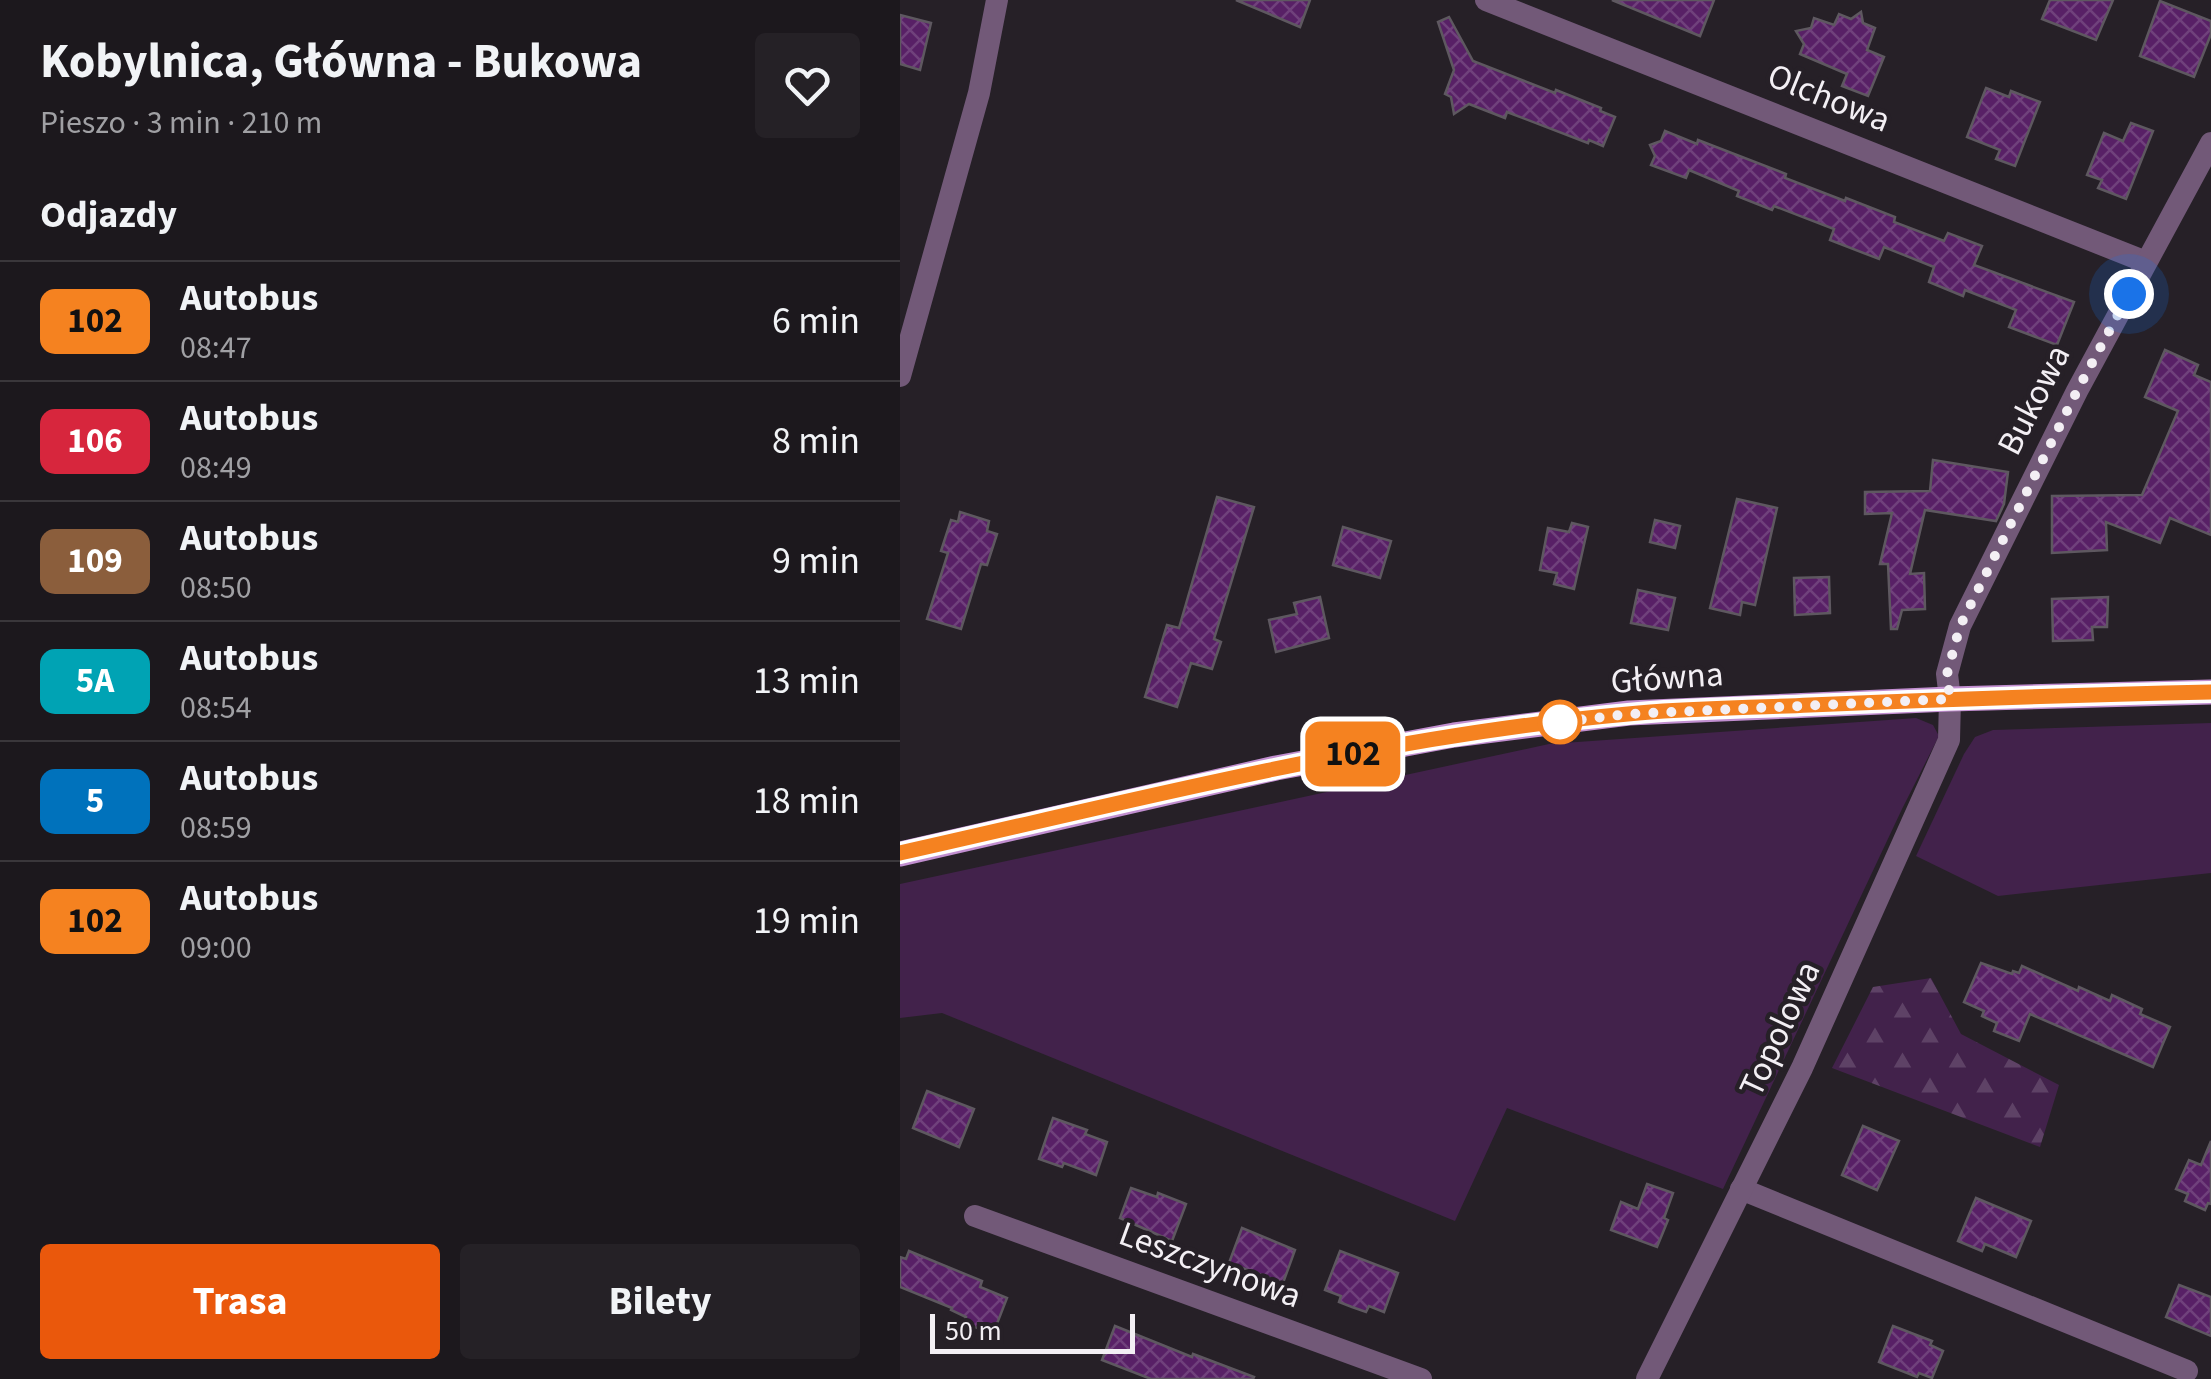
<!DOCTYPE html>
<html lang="pl">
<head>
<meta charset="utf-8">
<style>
  body { margin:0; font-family:"Source Sans 3",sans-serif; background:#252126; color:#f1f3f6; height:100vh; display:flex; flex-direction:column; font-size:38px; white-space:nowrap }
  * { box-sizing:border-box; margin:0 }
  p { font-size:32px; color:#a0a0a4 }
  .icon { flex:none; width:55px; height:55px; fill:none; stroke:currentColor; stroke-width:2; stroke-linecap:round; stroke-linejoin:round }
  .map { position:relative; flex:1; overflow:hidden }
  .panel { display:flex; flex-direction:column; background:#1c181d; width:900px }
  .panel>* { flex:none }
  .badge { padding:0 20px; border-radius:15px; font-size:35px; line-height:65px }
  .scale { position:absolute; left:30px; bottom:25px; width:205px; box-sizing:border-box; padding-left:10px; border:5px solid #f3eff4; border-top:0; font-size:28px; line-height:35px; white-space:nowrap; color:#f3eff4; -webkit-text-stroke:8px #262027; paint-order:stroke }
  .you { position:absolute; width:50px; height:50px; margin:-25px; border:8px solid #fff; border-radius:50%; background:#1a73e8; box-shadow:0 0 0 15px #1a73e833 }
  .map>.badge { position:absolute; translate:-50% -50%; box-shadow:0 0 0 5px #fff }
  h2 { padding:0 40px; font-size:38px; line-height:90px }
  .round { display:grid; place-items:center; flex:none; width:105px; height:105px; border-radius:10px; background:#252126 }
  .headline { display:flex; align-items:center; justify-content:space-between; height:170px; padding:0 40px }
  h1 { font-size:48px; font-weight:700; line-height:75px }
  .action { display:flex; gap:20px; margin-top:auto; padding:20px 40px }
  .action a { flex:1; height:115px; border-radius:10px; background:#ea580c; color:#fff; font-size:40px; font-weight:700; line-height:115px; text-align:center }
  .action a+a { background:#252126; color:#f1f3f6 }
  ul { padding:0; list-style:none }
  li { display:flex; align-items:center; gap:30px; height:120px; padding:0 40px; border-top:2px solid #3a373b }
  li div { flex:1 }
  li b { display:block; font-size:38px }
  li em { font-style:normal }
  li .badge { min-width:110px; font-weight:700; text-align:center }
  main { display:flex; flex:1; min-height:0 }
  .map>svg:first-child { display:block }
  .grass { fill:#42224b }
  .forest { fill:url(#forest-firs) }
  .building { fill:url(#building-cross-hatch); stroke:#5e5860; stroke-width:2.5 }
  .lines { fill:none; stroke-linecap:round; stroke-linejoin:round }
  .street { stroke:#725978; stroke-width:22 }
  .primary { stroke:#c18ed0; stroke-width:25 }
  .line-casing { stroke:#fff; stroke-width:22 }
  .line { stroke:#f58220; stroke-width:15 }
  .walk { stroke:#f3eff4; stroke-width:10; stroke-dasharray:0 18 }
  .stop-dot { fill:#fff; stroke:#f58220; stroke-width:5 }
  .labels { text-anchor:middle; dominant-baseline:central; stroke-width:9; stroke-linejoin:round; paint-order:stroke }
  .street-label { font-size:35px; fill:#f3eff4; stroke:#262027 }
</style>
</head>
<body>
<main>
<section class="panel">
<div class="headline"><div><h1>Kobylnica, Główna - Bukowa</h1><p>Pieszo · 3 min · 210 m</p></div><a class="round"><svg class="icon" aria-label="heart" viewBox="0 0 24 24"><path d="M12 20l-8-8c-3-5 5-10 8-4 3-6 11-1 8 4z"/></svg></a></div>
<h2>Odjazdy</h2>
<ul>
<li><span class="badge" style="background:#f58220;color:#111">102</span><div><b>Autobus</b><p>08:47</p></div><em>6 min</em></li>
<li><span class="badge" style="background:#d7263d;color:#fff">106</span><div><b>Autobus</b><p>08:49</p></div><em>8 min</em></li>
<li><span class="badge" style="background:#8b5e3c;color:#fff">109</span><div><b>Autobus</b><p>08:50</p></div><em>9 min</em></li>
<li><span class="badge" style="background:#00a3b4;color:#fff">5A</span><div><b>Autobus</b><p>08:54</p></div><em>13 min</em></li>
<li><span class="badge" style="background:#0072bc;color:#fff">5</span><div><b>Autobus</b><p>08:59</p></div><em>18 min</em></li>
<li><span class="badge" style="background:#f58220;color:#111">102</span><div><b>Autobus</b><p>09:00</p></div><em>19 min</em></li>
</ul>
<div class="action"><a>Trasa</a><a>Bilety</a></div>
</section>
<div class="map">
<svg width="1311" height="1379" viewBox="0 0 1311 1379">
  <defs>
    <pattern id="forest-firs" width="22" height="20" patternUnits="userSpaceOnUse" patternTransform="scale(2.5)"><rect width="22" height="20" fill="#42224b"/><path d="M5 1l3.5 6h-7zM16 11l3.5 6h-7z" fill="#5e4266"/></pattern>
    <pattern id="building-cross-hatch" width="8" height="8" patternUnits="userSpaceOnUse" patternTransform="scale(2.5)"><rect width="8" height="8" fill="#582066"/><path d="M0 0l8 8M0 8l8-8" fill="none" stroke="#70417c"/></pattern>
  </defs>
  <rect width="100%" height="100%" fill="#262027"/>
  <g class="grass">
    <path d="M 1016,718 L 1033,725 L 1039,736 L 1002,809 L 823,1189 L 607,1108 L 555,1221 L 42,1013 L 0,1018 L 0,884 L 649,744 Z"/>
    <path d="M 1311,723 L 1311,873 L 1098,896 L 1016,856 L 1064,754 L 1075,737 L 1093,730 Z"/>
  </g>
  <path class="forest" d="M 1031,978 L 1061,1034 L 1159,1085 L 1140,1147 L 932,1068 L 973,987 Z"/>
  <g class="building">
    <path d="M 336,0 L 410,0 L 400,27 Z"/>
    <path d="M 712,0 L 814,0 L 800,36 Z"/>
    <path d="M 1150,0 L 1213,0 L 1196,40 L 1142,19 Z"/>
    <path d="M 1260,1 L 1311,21 L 1311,34 L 1294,77 L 1240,56 Z"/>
    <path d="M 961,12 L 963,23 L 975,28 L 967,50 L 984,57 L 968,96 L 942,86 L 947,74 L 900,54 L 904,44 L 896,31 L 911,28 L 914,18 L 934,25 L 939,14 L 951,19 Z"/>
    <path d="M 0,15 L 31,23 L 20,70 L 0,64 Z"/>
    <path d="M 549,17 L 573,61 L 655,93 L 656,90 L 701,108 L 700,111 L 715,117 L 703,146 L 689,140 L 688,143 L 607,112 L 605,118 L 569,104 L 554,114 L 551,97 L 545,94 L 554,70 L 538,22 Z"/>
    <path d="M 1086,88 L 1109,97 L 1111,91 L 1140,102 L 1115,166 L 1096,159 L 1100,150 L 1067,137 Z"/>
    <path d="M 1231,123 L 1253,131 L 1226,199 L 1198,188 L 1202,180 L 1187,175 L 1204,133 L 1223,141 Z"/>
    <path d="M 765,131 L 797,144 L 798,140 L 886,174 L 885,178 L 945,201 L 946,198 L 995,217 L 994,222 L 1044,241 L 1048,233 L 1082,246 L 1074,265 L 1174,302 L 1157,345 L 1109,327 L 1116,310 L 1065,290 L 1063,296 L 1029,282 L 1034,267 L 984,247 L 979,259 L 930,240 L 934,229 L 874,206 L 872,210 L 837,196 L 839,191 L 789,170 L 786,178 L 751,165 L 755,156 L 750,145 L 761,141 Z"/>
    <path d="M 1265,350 L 1298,365 L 1294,375 L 1311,382 L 1311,535 L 1270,518 L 1260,543 L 1206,522 L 1207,550 L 1152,553 L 1152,496 L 1242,495 L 1278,411 L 1245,397 Z"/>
    <path d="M 1033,460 L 1108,472 L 1104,504 L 1096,521 L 1025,510 L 1010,574 L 1024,573 L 1025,609 L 1002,610 L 997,629 L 991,629 L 988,564 L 980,564 L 992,513 L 965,514 L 965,492 L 1030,491 Z"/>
    <path d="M 317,497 L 354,507 L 314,639 L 321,642 L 312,669 L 291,663 L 277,707 L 245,697 L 267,625 L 279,628 Z"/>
    <path d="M 837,499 L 877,508 L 855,605 L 842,602 L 840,615 L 810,608 Z"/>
    <path d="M 60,512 L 89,521 L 87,531 L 97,534 L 87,565 L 81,564 L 61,629 L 27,619 L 48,553 L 41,551 L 51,520 L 58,522 Z"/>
    <path d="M 755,520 L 780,526 L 775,548 L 750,542 Z"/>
    <path d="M 672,523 L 688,527 L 674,589 L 654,584 L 657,573 L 640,570 L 648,528 L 669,532 Z"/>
    <path d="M 443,527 L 491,541 L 480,578 L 433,565 Z"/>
    <path d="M 929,577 L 930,613 L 895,615 L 894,578 Z"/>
    <path d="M 738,590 L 775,598 L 768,630 L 731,623 Z"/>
    <path d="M 420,597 L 429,638 L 376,652 L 369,620 L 397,614 L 394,603 Z"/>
    <path d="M 1208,597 L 1207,627 L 1192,627 L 1193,640 L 1153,641 L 1152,599 Z"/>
    <path d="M 1081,963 L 1112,974 L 1113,971 L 1119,973 L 1122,966 L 1178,991 L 1179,987 L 1210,1001 L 1212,995 L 1242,1009 L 1240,1014 L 1270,1027 L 1253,1067 L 1130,1014 L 1119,1041 L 1094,1031 L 1097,1023 L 1082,1016 L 1084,1011 L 1064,1002 Z"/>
    <path d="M 27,1091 L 74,1109 L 59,1147 L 13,1128 Z"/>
    <path d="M 153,1118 L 187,1130 L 185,1134 L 207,1142 L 196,1175 L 164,1163 L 162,1167 L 139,1159 Z"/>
    <path d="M 963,1126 L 999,1141 L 977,1190 L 942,1175 Z"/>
    <path d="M 1311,1141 L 1311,1204 L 1308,1203 L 1305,1210 L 1285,1201 L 1288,1194 L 1276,1189 L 1289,1160 L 1301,1165 Z"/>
    <path d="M 747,1184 L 773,1193 L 764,1218 L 768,1220 L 757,1247 L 711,1230 L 721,1202 L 738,1209 Z"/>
    <path d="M 231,1188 L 257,1197 L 258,1193 L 286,1204 L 272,1241 L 220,1218 Z"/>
    <path d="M 1076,1198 L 1131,1221 L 1116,1257 L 1085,1244 L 1082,1251 L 1058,1241 Z"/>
    <path d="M 342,1228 L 395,1250 L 383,1283 L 329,1263 Z"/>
    <path d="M 9,1251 L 82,1281 L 80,1287 L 107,1298 L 93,1334 L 64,1323 L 66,1317 L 51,1310 L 52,1308 L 0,1287 L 0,1257 L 6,1259 Z"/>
    <path d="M 440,1251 L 498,1273 L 484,1312 L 469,1306 L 466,1312 L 452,1307 L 439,1302 L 441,1296 L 425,1290 Z"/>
    <path d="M 1279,1285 L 1311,1297 L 1311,1336 L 1266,1317 Z"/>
    <path d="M 215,1326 L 292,1357 L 293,1354 L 354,1377 L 353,1379 L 251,1379 L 202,1360 Z"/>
    <path d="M 993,1326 L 1032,1341 L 1030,1345 L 1043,1351 L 1032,1378 L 1019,1373 L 1017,1377 L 979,1362 Z"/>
  </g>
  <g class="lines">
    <g class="street">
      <path d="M 586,0 L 1246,262"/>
      <path d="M 0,376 L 79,93 L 97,0"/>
      <path d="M 841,1189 L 1287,1371"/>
      <path d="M 75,1216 L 521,1379"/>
      <path d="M 747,1379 L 902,1068 L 1049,740 L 1050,699 L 1047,674 L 1060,626 L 1177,391 L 1311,143"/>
    </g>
    <path class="primary" d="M 0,854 L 376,768 L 554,735 L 729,713 L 1050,699 L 1311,692"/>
  </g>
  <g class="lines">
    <defs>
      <path id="line" d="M 0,853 C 241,799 482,736 728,714 C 788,708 850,708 910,705 C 1044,699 1177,695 1311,692"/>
    </defs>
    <use href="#line" class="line-casing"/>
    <use href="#line" class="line"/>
    <path class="walk" d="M 660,722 L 653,723 L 729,714 L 1050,699 L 1047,674 L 1060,626 L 1177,391 L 1229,294"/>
  </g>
  <circle class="stop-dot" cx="660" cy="722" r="20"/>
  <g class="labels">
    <g class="street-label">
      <text transform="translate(929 98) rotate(22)">Olchowa</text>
      <text transform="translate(1134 400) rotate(-63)">Bukowa</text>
      <text transform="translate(767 678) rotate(-4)">Główna</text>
      <text transform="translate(880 1029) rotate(-65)">Topolowa</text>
      <text transform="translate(310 1265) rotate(20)">Leszczynowa</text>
    </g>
  </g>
</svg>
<div class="scale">50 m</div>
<div class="you" style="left:1229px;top:294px"></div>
<b class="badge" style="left:453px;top:754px;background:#f58220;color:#111">102</b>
</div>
</main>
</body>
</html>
